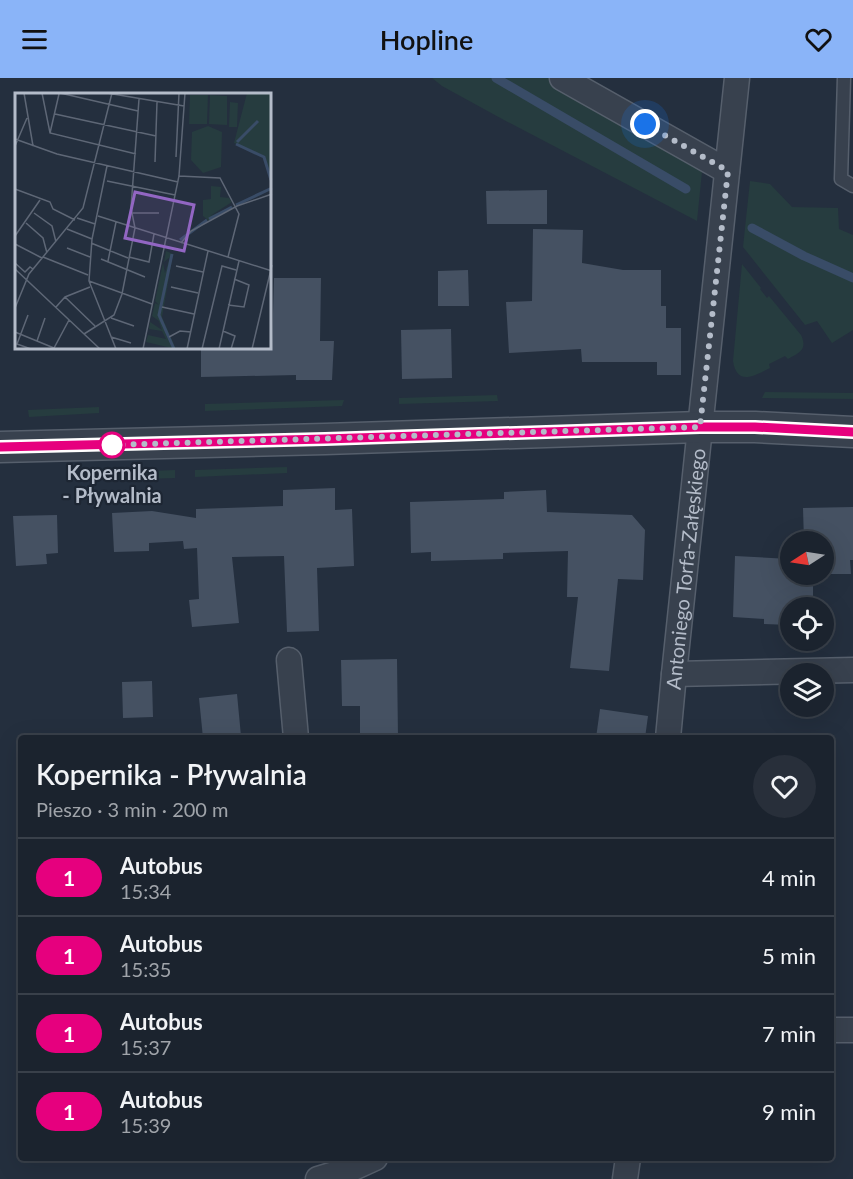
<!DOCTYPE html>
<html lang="pl">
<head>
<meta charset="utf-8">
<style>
  body { margin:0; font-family:Lato,sans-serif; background:#282f3a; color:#f1f3f6; height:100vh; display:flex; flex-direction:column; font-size:22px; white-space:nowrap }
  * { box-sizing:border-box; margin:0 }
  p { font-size:20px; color:#a0a4aa }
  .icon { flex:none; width:33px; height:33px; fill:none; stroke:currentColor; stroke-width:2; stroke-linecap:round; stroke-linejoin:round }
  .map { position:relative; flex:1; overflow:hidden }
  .drawer { position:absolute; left:18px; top:657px; width:816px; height:426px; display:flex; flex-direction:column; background:#1b232e; border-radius:6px; box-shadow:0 6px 24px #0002,0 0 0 2px #39404a }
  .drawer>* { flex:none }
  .badge { padding:0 12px; border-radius:20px; font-size:21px; line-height:39px }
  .needle { width:39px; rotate:258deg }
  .fabs { position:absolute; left:780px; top:453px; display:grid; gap:12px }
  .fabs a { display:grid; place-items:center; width:54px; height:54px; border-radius:50%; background:#1b232e; box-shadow:0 6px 24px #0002,0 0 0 2px #39404a; font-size:30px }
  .you { position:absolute; width:30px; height:30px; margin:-15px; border:4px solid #fff; border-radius:50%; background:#1a73e8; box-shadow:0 0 0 9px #1a73e833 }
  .map>.badge { position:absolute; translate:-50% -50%; box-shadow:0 0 0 3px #fff }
  .round { display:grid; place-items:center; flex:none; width:63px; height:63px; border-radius:32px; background:#282f3a }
  .summary { display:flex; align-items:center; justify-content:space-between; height:102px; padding:0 18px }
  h1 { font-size:28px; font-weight:600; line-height:45px }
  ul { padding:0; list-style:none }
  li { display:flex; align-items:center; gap:18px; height:78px; padding:0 18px; border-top:2px solid #39404a }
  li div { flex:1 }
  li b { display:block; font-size:22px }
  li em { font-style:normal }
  li .badge { min-width:66px; font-weight:700; text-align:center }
  header { display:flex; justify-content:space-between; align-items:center; height:78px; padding:0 18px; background:#8ab4f8; color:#111; font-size:27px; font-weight:600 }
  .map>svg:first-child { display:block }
  .green { fill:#263c3f }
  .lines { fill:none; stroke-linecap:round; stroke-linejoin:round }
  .stream { stroke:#394c67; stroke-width:9 }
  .building { fill:#455162 }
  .service-casing { stroke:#565f6c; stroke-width:15 }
  .minor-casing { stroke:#565f6c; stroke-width:27 }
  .tertiary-casing { stroke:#565f6c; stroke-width:33 }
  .service { stroke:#38414e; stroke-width:12 }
  .minor { stroke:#38414e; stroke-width:24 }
  .tertiary { stroke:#38414e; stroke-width:30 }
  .line-casing { stroke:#fff; stroke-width:14 }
  .line { stroke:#e6007e; stroke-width:9 }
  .walk { stroke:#b4bcc9; stroke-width:6; stroke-dasharray:0 10.8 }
  .stop-dot { fill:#fff; stroke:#e6007e; stroke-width:3 }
  .labels { text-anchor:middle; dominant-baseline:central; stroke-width:4.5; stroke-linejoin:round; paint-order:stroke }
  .stop-label { font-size:20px; font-weight:bold; fill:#b4bcc9; stroke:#1d2633 }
  .street-label { font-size:20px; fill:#b4bcc9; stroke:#1d2633 }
  .inset-river { fill:none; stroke:#394c67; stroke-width:3 }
  .inset-road { fill:none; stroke:#5e6776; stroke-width:1.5 }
  .view { fill:#9266c3; fill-opacity:0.15; stroke:#9266c3; stroke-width:3 }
  .inset-edge { fill:none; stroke:#b4bcc9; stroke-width:3 }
</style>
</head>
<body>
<header><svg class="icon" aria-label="menu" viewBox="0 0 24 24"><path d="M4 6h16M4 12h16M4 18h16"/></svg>Hopline<svg class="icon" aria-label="heart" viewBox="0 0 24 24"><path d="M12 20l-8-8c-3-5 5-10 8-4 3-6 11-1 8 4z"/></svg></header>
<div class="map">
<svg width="853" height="1101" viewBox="0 0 853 1101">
  <rect width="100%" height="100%" fill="#242f3e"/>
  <g class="green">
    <path d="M 432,0 L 549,0 L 698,89 L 702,94 L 697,143 L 504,42 L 442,8 Z"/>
    <path d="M 750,103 L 770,106 L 792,129 L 838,130 L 839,151 L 853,157 L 853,252 L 832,265 L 817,243 L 805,247 L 743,169 Z"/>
    <path d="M 742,186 L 761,210 L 760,211 L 767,220 L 769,218 L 801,257 C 808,272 799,275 788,281 L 785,278 L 769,286 L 770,290 C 755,297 737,309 733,283 Z"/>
    <path d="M 765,314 L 853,315 L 853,321 L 762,320 Z"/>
    <path d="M 497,317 L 498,323 L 399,326 L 399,320 Z"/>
    <path d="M 344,322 L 342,328 L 205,333 L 205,326 Z"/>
    <path d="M 99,329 L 99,335 L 29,339 L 28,332 Z"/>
    <path d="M 287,389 L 287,395 L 195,399 L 195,392 Z"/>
    <path d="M 175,392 L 175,400 L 108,402 L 108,395 Z"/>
  </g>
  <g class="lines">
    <g class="stream">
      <path d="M 496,0 L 686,111"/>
      <path d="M 752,150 L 804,178 L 853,200"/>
    </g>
  </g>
  <g class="building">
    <path d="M 547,112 L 547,146 L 487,146 L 486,113 Z"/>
    <path d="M 533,151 L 583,152 L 582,185 L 623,192 L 661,192 L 661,228 L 666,228 L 666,250 L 681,250 L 681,297 L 657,297 L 657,284 L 582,284 L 581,271 L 509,275 L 506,224 L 532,223 Z"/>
    <path d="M 468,192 L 469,228 L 438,228 L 438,193 Z"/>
    <path d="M 274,200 L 321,200 L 320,263 L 334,263 L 332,302 L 296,302 L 296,297 L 201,299 L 201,270 L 272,270 Z"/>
    <path d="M 451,251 L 452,300 L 402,301 L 401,252 Z"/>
    <path d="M 335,410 L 335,432 L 352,431 L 354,488 L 317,490 L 319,553 L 287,554 L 284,478 L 232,479 L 239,545 L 192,549 L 189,522 L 199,521 L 197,470 L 184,471 L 183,463 L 149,465 L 149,473 L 114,474 L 112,435 L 152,433 L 196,440 L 196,431 L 283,428 L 283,412 Z"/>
    <path d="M 546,412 L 547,434 L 632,437 L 645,452 L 643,502 L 618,501 L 609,593 L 570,590 L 578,519 L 567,519 L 568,473 L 503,475 L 503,481 L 431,483 L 431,474 L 411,475 L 410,424 L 504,421 L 504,414 Z"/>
    <path d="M 853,429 L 853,482 L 850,482 L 851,496 L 824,496 L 824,464 L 804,464 L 803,430 Z"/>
    <path d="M 57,437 L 58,475 L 46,476 L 47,486 L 16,488 L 13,438 Z"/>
    <path d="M 735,478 L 790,481 L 790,496 L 813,496 L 813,530 L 790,530 L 790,547 L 764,546 L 764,541 L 733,539 Z"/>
    <path d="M 397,581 L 398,660 L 360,660 L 360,628 L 342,628 L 341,582 Z"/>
    <path d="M 152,603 L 153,639 L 123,640 L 122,604 Z"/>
    <path d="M 237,616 L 241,658 L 203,660 L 199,620 Z"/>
    <path d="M 600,631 L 648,638 L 645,660 L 596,660 Z"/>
  </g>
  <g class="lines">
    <defs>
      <path id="service" d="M 844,0 L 841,101 L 853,108"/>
      <g id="minor">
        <path d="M 562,0 L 727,93"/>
        <path d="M 289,582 L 296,660"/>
        <path d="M 674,596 L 853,592"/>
        <path id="s1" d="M 668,660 L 674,596 L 737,0"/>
        <path d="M 831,952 L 853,952"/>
        <path d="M 318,1101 L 351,1091 L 375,1080"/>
        <path d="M 625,1101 L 628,1080"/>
      </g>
      <path id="tertiary" d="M 0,369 L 325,361 L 700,349 L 755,349 L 853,354"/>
    </defs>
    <use href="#service" class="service-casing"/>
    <use href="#minor" class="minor-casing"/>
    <use href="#tertiary" class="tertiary-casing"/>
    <use href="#service" class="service"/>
    <use href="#minor" class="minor"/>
    <use href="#tertiary" class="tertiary"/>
  </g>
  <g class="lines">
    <defs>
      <path id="line" d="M 0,369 L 325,361 L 700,349 L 755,349 L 853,354"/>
    </defs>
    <use href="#line" class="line-casing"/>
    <use href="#line" class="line"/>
    <path class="walk" d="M 112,367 L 700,349 L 728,93 L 645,46"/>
  </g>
  <circle class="stop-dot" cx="112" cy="367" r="12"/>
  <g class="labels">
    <g class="stop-label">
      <text x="112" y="394">Kopernika<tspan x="112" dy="23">- Pływalnia</tspan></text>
    </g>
    <g class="street-label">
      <text stroke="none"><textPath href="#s1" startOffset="170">Antoniego Torfa-Załęskiego</textPath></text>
    </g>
  </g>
  <g transform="translate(15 15)">
    <rect width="256" height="256" fill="#242f3e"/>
    <path d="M 232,0 L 256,0 L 256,83 L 250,63 L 219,50 ZM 175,2 L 193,2 L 192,31 L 174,31 ZM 195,2 L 212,3 L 212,32 L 194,31 ZM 215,9 L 223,10 L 222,34 L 214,34 ZM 193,33 L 207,39 L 206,74 L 188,80 L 176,67 L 177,39 ZM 196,93 L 206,94 L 205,104 L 214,105 L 217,109 L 195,123 L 219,113 L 194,128 L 188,123 L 188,107 L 196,106 ZM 151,158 L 158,161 L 147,224 L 161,256 L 131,249 L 133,242 L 151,246 L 147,238 L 134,236 L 135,229 L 147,237 L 144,228 L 137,223 L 140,210 L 144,212 L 140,208 L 148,170 L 150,180 L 155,164 L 149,169 Z" fill="#263c3f"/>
    <path class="inset-river" d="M 222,49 L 243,28M 221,51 L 249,64 L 256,87M 221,112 L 257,95M 194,126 L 217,114M 165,147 L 192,127M 157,161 L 144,222 L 159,256"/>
    <path class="inset-road" d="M 9,0 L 18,53M 27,0 L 35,40 L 121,61M 45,0 L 123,18M 92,0 L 169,13M 40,21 L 141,43M 35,40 L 44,1M 0,46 L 42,61 L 163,89M 0,53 L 12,25M 161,64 L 164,0M 140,69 L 142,9M 92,73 L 77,146 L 74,188 L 101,256M 164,83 L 205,85 L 224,121 L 213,164M 92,88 L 160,102M 0,96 L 35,109 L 38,116 L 60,127M 19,120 L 37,133 L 41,149M 117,120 L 144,120M 83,123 L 257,178M 62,125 L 80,131M 11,130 L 28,145 L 32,160M 52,136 L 77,146M 0,143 L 25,107M 76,150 L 113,165M 166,150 L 176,138 L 222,113 L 257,101M 0,151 L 27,165M 52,155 L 75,164M 28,164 L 73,182M 114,164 L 134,169 L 139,141M 86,166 L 130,184M 93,168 L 101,129M 0,170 L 10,179 L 15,174 L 18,176M 161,173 L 188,179M 0,176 L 85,256M 74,188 L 137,211M 156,194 L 183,200M 50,204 L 80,233M 213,212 L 229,214 L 234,192 L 219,186M 41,214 L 50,204 L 75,194M 147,214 L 179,221M 0,215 L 14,181 L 68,115 L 97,0M 13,222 L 2,251 L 16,256M 96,225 L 119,233M 208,238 L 220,243 L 216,256M 0,239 L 39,255 L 54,227M 69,241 L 99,222 L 107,201 L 120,135 L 116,115 L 124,6M 96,244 L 116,250M 154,244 L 165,238 L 176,239M 22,248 L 30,225M 128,256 L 164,83 L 170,0M 172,256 L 193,158M 187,256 L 207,173 L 221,177M 204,256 L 224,168M 237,256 L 257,172"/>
    <path class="view" d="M 120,99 L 179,112 L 169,158 L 110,145 Z"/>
    <rect width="256" height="256" class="inset-edge"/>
  </g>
</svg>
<div class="fabs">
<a><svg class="needle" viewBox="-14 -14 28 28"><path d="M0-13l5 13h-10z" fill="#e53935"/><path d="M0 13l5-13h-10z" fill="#a0a4aa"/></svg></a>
<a><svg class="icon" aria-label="locate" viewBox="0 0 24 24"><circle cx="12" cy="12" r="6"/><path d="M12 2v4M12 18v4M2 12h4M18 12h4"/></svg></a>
<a><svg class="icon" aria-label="layers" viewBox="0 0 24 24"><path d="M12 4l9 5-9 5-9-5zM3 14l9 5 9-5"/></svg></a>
</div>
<div class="you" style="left:645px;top:46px"></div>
<section class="drawer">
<div class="summary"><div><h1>Kopernika - Pływalnia</h1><p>Pieszo · 3 min · 200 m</p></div><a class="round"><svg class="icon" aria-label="heart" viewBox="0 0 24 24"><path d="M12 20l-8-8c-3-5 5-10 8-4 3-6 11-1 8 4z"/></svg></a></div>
<ul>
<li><span class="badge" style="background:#e6007e;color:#fff">1</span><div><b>Autobus</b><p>15:34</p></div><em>4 min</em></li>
<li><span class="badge" style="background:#e6007e;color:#fff">1</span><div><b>Autobus</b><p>15:35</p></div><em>5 min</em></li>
<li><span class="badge" style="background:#e6007e;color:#fff">1</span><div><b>Autobus</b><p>15:37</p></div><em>7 min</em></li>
<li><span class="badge" style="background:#e6007e;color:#fff">1</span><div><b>Autobus</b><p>15:39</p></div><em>9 min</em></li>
</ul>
</section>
</div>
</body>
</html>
